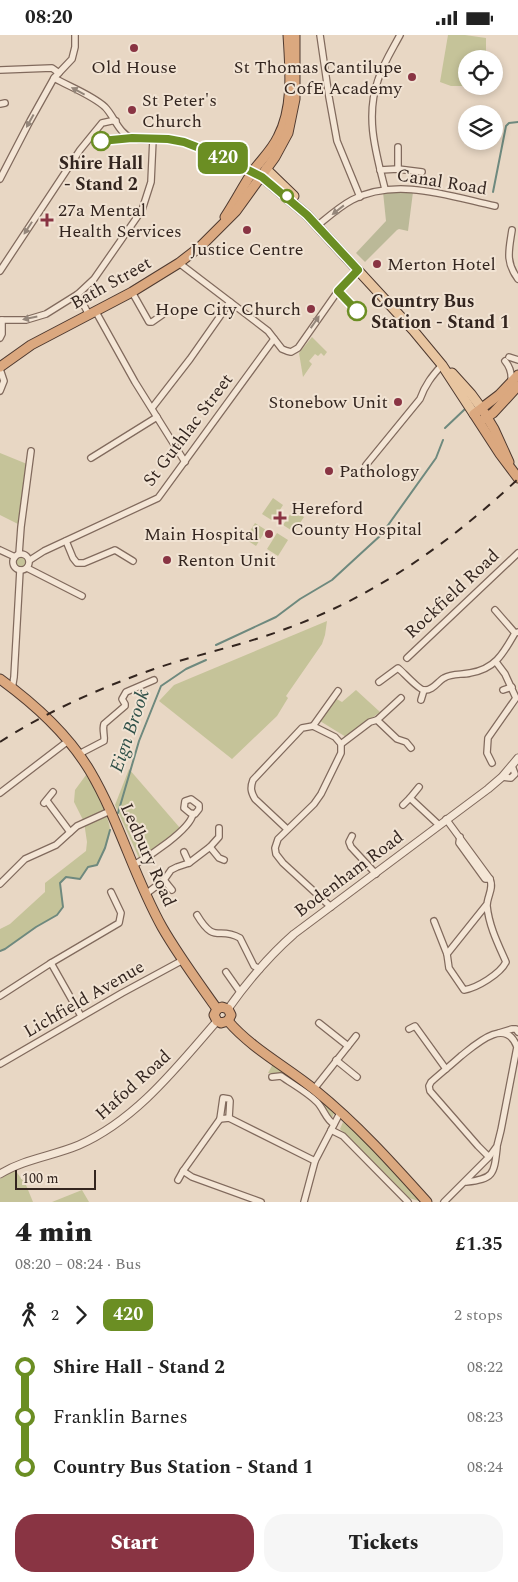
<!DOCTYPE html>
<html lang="en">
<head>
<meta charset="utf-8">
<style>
  body { margin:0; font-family:Spectral,serif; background:#f6f6f6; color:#222; height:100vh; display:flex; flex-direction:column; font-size:19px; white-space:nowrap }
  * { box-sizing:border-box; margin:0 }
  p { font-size:16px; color:#767676 }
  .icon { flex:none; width:28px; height:28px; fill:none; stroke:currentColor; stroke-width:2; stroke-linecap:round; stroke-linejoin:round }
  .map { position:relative; height:1167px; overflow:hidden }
  .sheet { display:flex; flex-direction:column; background:#fff; flex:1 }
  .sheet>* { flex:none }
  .badge { padding:0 10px; border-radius:8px; font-size:18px; line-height:32px }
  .fabs { position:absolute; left:458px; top:15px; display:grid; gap:10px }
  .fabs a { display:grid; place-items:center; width:45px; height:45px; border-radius:50%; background:#fff; box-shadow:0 2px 8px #0003; font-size:25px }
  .scale { position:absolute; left:15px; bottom:12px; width:81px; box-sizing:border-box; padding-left:5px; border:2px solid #33251f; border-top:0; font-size:14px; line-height:18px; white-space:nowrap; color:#33251f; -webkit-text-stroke:4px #f1e3d3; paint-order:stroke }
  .map>.badge { position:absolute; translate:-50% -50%; box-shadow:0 0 0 2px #fff }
  .legs { display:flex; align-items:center; gap:8px; height:55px; padding:0 15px; font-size:16px }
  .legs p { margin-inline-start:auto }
  .head { display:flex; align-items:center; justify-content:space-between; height:85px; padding:0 15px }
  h1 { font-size:28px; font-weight:800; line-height:38px }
  .cta { display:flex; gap:10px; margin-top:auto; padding:10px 15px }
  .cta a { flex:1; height:58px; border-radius:20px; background:#893443; color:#fff; font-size:20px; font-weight:800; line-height:58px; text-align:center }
  .cta a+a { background:#f6f6f6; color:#222 }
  ul { padding:0 15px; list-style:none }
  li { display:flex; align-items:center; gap:18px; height:50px; font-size:19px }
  li i { display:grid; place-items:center; width:8px; height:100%; margin:0 6px; background:currentColor }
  li i::after { content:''; width:12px; height:12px; margin:-6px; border:4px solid; border-radius:50%; background:#fff }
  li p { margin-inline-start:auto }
  li:first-child i { background:linear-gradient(#0000 50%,currentColor 0) }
  li:last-child i { background:linear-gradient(currentColor 50%,#0000 0) }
  .status { display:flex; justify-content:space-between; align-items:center; height:35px; padding:0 25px; background:#fff; direction:ltr }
  .status svg { height:14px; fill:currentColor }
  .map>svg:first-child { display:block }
  .green { fill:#c5c399 }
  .cemetery { fill:#bbb998 }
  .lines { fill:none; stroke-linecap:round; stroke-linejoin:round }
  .stream { stroke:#6e897e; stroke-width:2 }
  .minor-casing { stroke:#816a5d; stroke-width:8 }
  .tertiary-casing { stroke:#816a5d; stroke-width:9 }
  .primary-casing { stroke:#4f3a30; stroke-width:11 }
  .trunk-casing { stroke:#4f3a30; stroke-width:11 }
  .minor { stroke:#f4e6d6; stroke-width:5.5 }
  .tertiary { stroke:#f4e6d6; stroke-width:7 }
  .primary { stroke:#e8c5a0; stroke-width:9 }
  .trunk { stroke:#dba87f; stroke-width:9 }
  .rail { stroke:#33251f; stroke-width:2; stroke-dasharray:9 9; stroke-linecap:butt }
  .oneway { fill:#94867a }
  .line-1-casing { stroke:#fff; stroke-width:11 }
  .line-1 { stroke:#6b8e23; stroke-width:8 }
  .poi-dot { fill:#893443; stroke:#f1e3d3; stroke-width:2 }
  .stop-1-dot { fill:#fff; stroke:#6b8e23; stroke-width:2.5 }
  .labels { text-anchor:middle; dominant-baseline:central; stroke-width:4; stroke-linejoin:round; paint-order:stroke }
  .poi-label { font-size:18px; fill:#33251f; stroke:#f1e3d3; text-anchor:start }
  .stop-label { font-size:18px; font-weight:bold; fill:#33251f; stroke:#f1e3d3 }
  .street-label { font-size:18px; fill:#33251f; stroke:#f1e3d3 }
  .water-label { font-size:19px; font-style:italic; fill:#305149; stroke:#f1e3d3 }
</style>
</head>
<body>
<div class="status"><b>08:20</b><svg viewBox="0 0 49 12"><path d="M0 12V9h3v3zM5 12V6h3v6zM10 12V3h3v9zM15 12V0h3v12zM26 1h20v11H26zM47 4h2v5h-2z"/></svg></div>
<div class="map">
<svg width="518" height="1167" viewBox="0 0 518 1167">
  <rect width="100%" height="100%" fill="#e8d7c4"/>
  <g class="green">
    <path d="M 448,0 L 465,0 L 486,3 L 486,24 L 466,24 L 466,51 L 451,51 L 440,47 Z"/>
    <path d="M 312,302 L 327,317 L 324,321 L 321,318 L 318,321 L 315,319 L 309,326 L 312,329 L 303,342 L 299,318 Z"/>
    <path d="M 0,418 L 27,429 L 18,489 L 0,480 Z"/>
    <path d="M 273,463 L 283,470 L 273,486 L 262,479 Z"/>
    <path d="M 293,475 L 304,482 L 294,497 L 283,490 Z"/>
    <path d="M 255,488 L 266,495 L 256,511 L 245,504 Z"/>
    <path d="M 277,498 L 288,505 L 278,521 L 267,514 Z"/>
    <circle cx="22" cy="527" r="8"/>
    <path d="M 327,586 L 325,600 L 322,609 L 286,661 L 288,663 L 277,681 L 232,724 L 159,666 L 174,650 Z"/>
    <path d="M 356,655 L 380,677 L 346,702 L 320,686 L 335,663 L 342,667 Z"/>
    <path d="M 129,734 L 180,793 L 156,812 L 139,823 L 115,770 Z"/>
    <path d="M 86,740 C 93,750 111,785 110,796 C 109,807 102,820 97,830 L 88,832 L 80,844 L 66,842 L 60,848 L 63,872 L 57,880 L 36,892 L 5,914 L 0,916 L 0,894 L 10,889 L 45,857 L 45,848 L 86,816 L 87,807 L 84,787 L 74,767 L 75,755 Z"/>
    <path d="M 274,1027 L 335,1076 L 332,1083 L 331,1083 L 317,1066 L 281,1040 L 268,1038 Z"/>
    <path d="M 343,1087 L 359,1101 L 422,1167 L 409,1163 L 340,1094 Z"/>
    <path d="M 15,1135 L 26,1150 L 33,1167 L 0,1167 L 0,1144 Z"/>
    <path d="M 82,1155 L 89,1167 L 52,1167 Z"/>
  </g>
  <path class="cemetery" d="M 383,157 L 413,157 L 408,196 L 399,194 L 397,195 L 365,227 L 356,218 L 386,186 Z"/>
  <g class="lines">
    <g class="stream">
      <path d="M 493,157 L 506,91 L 509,88 L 518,87"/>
      <path d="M 445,393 L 465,374"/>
      <path d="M 216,610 L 276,582 L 300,564 L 332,545 L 357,522 L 381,500 L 436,423 L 443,405"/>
      <path d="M 118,778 L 139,706 L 161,651 L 186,634 L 206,625"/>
      <path d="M 0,916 L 5,914 L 36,892 L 57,880 L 63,872 L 60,848 L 66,842 L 80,844 L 88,832 L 97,830 L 105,813 L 110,795"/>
    </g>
    <defs>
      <g id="minor">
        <path d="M 320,0 L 329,62 L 337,106 L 360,162"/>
        <path d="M 0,35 L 52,33 L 59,38"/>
        <path d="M 54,43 C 70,52 92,60 105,72 C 114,81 119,99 132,103 C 144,107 158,103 170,105 C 199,110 227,124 252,138"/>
        <path d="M 0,69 L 5,68"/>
        <path d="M 398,134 L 398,112"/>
        <path d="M 380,135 L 398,134 L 422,137"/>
        <path d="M 0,144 L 30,86 L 54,43 L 72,24 L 75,12 L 75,0"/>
        <path d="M 385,154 C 376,118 365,82 378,45 C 383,29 392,15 400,0"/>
        <path d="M 317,191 C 328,182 339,172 352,165 C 396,142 449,161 495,171"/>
        <path d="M 512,195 C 509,215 505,227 518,244"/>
        <path d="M 179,228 L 268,296 L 282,314 L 287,316 L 291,317 L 298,313 L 338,256 L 358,235"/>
        <path d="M 0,236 L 80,115 L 102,88 L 111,86 L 116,86"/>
        <path d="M 132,257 L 149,287 L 152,287 L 162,280"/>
        <path d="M 78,259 L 89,280"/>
        <path d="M 96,277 L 135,347 L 185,427"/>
        <path d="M 0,285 L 26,285 L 46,279 L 78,259 L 94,244 L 142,175 L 151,147 L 153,104"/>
        <path d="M 0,303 L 2,299 L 2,285"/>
        <path d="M 509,322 L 518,325"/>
        <path d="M 505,326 C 510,332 512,338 511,346"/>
        <path d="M 0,334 L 4,346 L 0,356"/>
        <path d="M 152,373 L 190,324 L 230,267"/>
        <path d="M 91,423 L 157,382"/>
        <path d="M 366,430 L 420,364 C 425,350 432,341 442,330"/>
        <path d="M 66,506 L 73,523 L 77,528 L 84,528 L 115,515 L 133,526"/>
        <path d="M 0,515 L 15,522"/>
        <circle cx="21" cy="527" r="8"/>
        <path d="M 19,519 L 21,492 L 31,416"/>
        <path d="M 30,525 L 44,516 L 158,463 L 274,304"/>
        <path d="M 27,533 L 82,561"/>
        <path d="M 495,575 L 515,598"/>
        <path d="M 407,623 L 518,518"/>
        <path d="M 379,647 L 398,633 C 403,637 419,655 424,655 C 433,656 438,646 444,643 C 452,638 462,640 470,638 C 495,634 503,619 515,598 L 518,597"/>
        <path d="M 12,654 L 14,642 L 20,535"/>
        <path d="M 503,655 L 512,652"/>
        <path d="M 421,665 L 424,655"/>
        <path d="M 377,685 L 397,704 L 406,707 L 411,713"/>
        <path d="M 313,691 L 338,656"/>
        <path d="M 79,719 L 104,706 C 105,700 102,695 104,689 L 125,671 L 125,669 L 122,664 L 126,657 L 154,645"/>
        <path d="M 492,728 L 487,718 L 488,703 L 516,663 L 505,639 L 496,627"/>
        <path d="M 502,742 L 511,743 L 515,739 L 512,731"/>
        <path d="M 419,752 L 410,763 L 439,790"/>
        <path d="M 0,758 L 68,706"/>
        <path d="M 191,764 L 199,770 L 199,774 L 195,779 L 190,778 L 184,773 L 185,766 Z"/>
        <path d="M 47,766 L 70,797"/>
        <path d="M 44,768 L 53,757"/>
        <path d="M 403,770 L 410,763"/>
        <path d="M 446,784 L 490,844 C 494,854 487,861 487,871 C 489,891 498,909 506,927 C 500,939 477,953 464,955 L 449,933 L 447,919 L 487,869"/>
        <path d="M 287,794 L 255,764 C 251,757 250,753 253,745 L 302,693 L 313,691 L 335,702 L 341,709"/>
        <path d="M 352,801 L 349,807 L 351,812 L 376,839"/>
        <path d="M 460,802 L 459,808 L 485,844 L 490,844"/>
        <path d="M 210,812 L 219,823 L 224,825"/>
        <path d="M 184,817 L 189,828"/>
        <path d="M 134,830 C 148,822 190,795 193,779"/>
        <path d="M 164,845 L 172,855"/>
        <path d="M 0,849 L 25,824 L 56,810 L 77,791 L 110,776"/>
        <path d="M 146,859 L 164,845 L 171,835 L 177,832 L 189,828 L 210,812 L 219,802 L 219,793"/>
        <path d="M 331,872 L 283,828 L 276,819 L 275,813 L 278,804 L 314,769 L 321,759 L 341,718 L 341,709 L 370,687 L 377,685 L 401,663"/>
        <path d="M 197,880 C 215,910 218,891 240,903 L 254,931 L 260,934"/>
        <path d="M 434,886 L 447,919"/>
        <path d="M 51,928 L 119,888 L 121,878 L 111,857"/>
        <path d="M 226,937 L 240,957"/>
        <path d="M 0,961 L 51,928 L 81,981"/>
        <path d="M 319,988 L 348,1011"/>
        <path d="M 409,994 L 415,991 L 446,1034"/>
        <path d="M 499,998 L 512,994 L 516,994 L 518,997"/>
        <path d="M 336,1025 L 357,1042"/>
        <path d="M 0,1029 L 122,958 L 183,925"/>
        <path d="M 272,1042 L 281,1041 C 292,1049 307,1057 317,1067 C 324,1074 326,1085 334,1089"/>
        <path d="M 314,1054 L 356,1001"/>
        <path d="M 220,1084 L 223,1063 L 229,1064 L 230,1066 L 229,1083"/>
        <path d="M 331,1095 L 343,1101 L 408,1167"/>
        <path d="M 183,1136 L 192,1142 L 261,1167"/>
        <path d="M 178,1145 L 183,1136 L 220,1084 L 229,1083 L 315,1126"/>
        <path d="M 466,1147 C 494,1144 494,1139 497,1113"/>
        <path d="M 304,1167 L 315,1126 L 341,1076"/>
        <path d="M 444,1167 L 489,1122 L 478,1111 L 430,1056 L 429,1051 L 431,1047 C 441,1038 451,1030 461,1021 C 475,1010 506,981 517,1012 L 501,1095 L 497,1111 L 489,1122"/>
      </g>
      <g id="tertiary">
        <path d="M 228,974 C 247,947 269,921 294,899 L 488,754 L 502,742 L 518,723"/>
        <path d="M 0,1139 C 24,1124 53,1121 79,1110 C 136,1085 177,1032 217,986"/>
      </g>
      <g id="primary">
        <path d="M 266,134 L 294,161"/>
        <path d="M 262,142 L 307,180 L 413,295 L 442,330 L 474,379"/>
        <path d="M 452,338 L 471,359 L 482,374"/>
      </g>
      <g id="trunk">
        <path d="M 225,182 C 235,167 243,151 253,136 C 261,125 272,115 278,102 C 294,72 290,33 288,0"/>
        <path d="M 0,332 L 31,310 L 132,257 L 179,228 L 201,211 L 236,176 L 275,122 L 288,98 L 295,64 L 295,0"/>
        <path d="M 518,340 L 499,360 L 474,379 L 500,419 L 518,443"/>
        <path d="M 482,374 L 494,394 L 509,427"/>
        <path d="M 484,384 L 493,378 L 518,351"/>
        <path d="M 0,644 C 33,668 69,701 90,736 C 119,785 134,842 162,892 C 178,920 198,947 217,974"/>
        <path d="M 217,974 L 222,972 L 228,974 L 231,980 L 228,986"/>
        <path d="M 217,974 L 214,980 L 217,986 L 221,988 L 228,986"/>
        <path d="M 228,986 C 252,1014 287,1032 315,1055 C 357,1089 392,1128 427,1167"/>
      </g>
    </defs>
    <use href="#minor" class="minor-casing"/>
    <use href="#tertiary" class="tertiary-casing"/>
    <use href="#primary" class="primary-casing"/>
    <use href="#trunk" class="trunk-casing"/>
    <use href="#minor" class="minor"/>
    <use href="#tertiary" class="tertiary"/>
    <use href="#primary" class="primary"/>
    <use href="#trunk" class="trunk"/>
    <path class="rail" d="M 0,707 C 48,676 100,653 154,634 C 198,619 244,610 288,593 C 375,561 451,507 518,444"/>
  </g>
  <defs><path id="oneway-solid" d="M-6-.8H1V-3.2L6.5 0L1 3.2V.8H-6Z" transform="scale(1.25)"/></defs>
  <g class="oneway">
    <use href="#oneway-solid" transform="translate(78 56) rotate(-152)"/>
    <use href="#oneway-solid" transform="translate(30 86) rotate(119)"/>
    <use href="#oneway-solid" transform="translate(338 175) rotate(142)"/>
    <use href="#oneway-solid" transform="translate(28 193) rotate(123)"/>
    <use href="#oneway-solid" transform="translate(30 283) rotate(168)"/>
    <use href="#oneway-solid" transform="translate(315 287) rotate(-55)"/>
  </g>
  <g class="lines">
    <defs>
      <path id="line-1" d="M 101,106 L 132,103 L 168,104 L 184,107 L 220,121 L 262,142 L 307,180 L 358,235 L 338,256 L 357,276"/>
    </defs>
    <use href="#line-1" class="line-1-casing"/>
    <use href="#line-1" class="line-1"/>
  </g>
  <g class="poi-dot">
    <circle cx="134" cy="13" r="5"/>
    <circle cx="412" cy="42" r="5"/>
    <circle cx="132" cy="75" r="5"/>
    <path d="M44.5 177.5h5v5h5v5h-5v5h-5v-5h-5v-5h5z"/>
    <circle cx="247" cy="195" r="5"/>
    <circle cx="377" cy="229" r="5"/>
    <circle cx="311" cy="274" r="5"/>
    <circle cx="398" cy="367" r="5"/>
    <circle cx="329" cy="436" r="5"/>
    <path d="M277.5 475.5h5v5h5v5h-5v5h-5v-5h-5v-5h5z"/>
    <circle cx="269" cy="499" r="5"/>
    <circle cx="167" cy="525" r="5"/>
  </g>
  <g class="stop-1-dot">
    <circle cx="101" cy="106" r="9"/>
    <circle cx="287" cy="161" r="6"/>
    <circle cx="357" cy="276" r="9"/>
  </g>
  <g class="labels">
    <g class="poi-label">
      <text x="134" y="32" text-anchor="middle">Old House</text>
      <text x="402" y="32" text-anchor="end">St Thomas Cantilupe<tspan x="402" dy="21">CofE Academy</tspan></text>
      <text x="142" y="65">St Peter's<tspan x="142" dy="21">Church</tspan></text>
      <text x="58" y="175">27a Mental<tspan x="58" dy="21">Health Services</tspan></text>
      <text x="247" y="214" text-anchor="middle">Justice Centre</text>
      <text x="387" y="229">Merton Hotel</text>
      <text x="301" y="274" text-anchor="end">Hope City Church</text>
      <text x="388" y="367" text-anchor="end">Stonebow Unit</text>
      <text x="339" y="436">Pathology</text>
      <text x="291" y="473">Hereford<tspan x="291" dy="21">County Hospital</tspan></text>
      <text x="259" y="499" text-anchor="end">Main Hospital</text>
      <text x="177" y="525">Renton Unit</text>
    </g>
    <g class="stop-label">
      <text x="101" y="128">Shire Hall<tspan x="101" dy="21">- Stand 2</tspan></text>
      <text x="371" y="266" text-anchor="start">Country Bus<tspan x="371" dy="21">Station - Stand 1</tspan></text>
    </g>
    <g class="street-label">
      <text transform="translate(442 147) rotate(9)">Canal Road</text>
      <text transform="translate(111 248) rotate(-29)">Bath Street</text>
      <text transform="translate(188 395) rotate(-53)">St Guthlac Street</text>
      <text transform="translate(452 559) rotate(-43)">Rockfield Road</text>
      <text transform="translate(148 820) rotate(66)">Ledbury Road</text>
      <text transform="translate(349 839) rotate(-37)">Bodenham Road</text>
      <text transform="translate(84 964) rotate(-30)">Lichfield Avenue</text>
      <text transform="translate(133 1050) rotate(-42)">Hafod Road</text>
    </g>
    <g class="water-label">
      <text transform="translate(130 696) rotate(-71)">Eign Brook</text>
    </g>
  </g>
</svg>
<div class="fabs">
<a><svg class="icon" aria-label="locate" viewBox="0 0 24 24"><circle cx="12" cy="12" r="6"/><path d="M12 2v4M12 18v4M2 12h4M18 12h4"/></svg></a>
<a><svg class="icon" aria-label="layers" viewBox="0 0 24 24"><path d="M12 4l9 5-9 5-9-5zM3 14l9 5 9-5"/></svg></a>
</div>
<div class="scale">100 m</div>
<b class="badge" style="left:223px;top:123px;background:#6b8e23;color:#fff">420</b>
</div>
<section class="sheet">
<div class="head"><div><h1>4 min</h1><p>08:20 – 08:24 · Bus</p></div><b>£1.35</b></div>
<div class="legs"><svg class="icon" aria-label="walk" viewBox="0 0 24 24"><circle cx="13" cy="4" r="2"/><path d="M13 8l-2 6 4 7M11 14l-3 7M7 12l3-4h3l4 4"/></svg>2<svg class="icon" aria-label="forward" viewBox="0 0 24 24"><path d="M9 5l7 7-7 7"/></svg><b class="badge" style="background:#6b8e23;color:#fff">420</b><p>2 stops</p></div>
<ul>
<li><i style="color:#6b8e23"></i><b>Shire Hall - Stand 2</b><p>08:22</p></li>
<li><i style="color:#6b8e23"></i><span>Franklin Barnes</span><p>08:23</p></li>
<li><i style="color:#6b8e23"></i><b>Country Bus Station - Stand 1</b><p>08:24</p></li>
</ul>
<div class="cta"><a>Start</a><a>Tickets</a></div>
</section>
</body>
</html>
